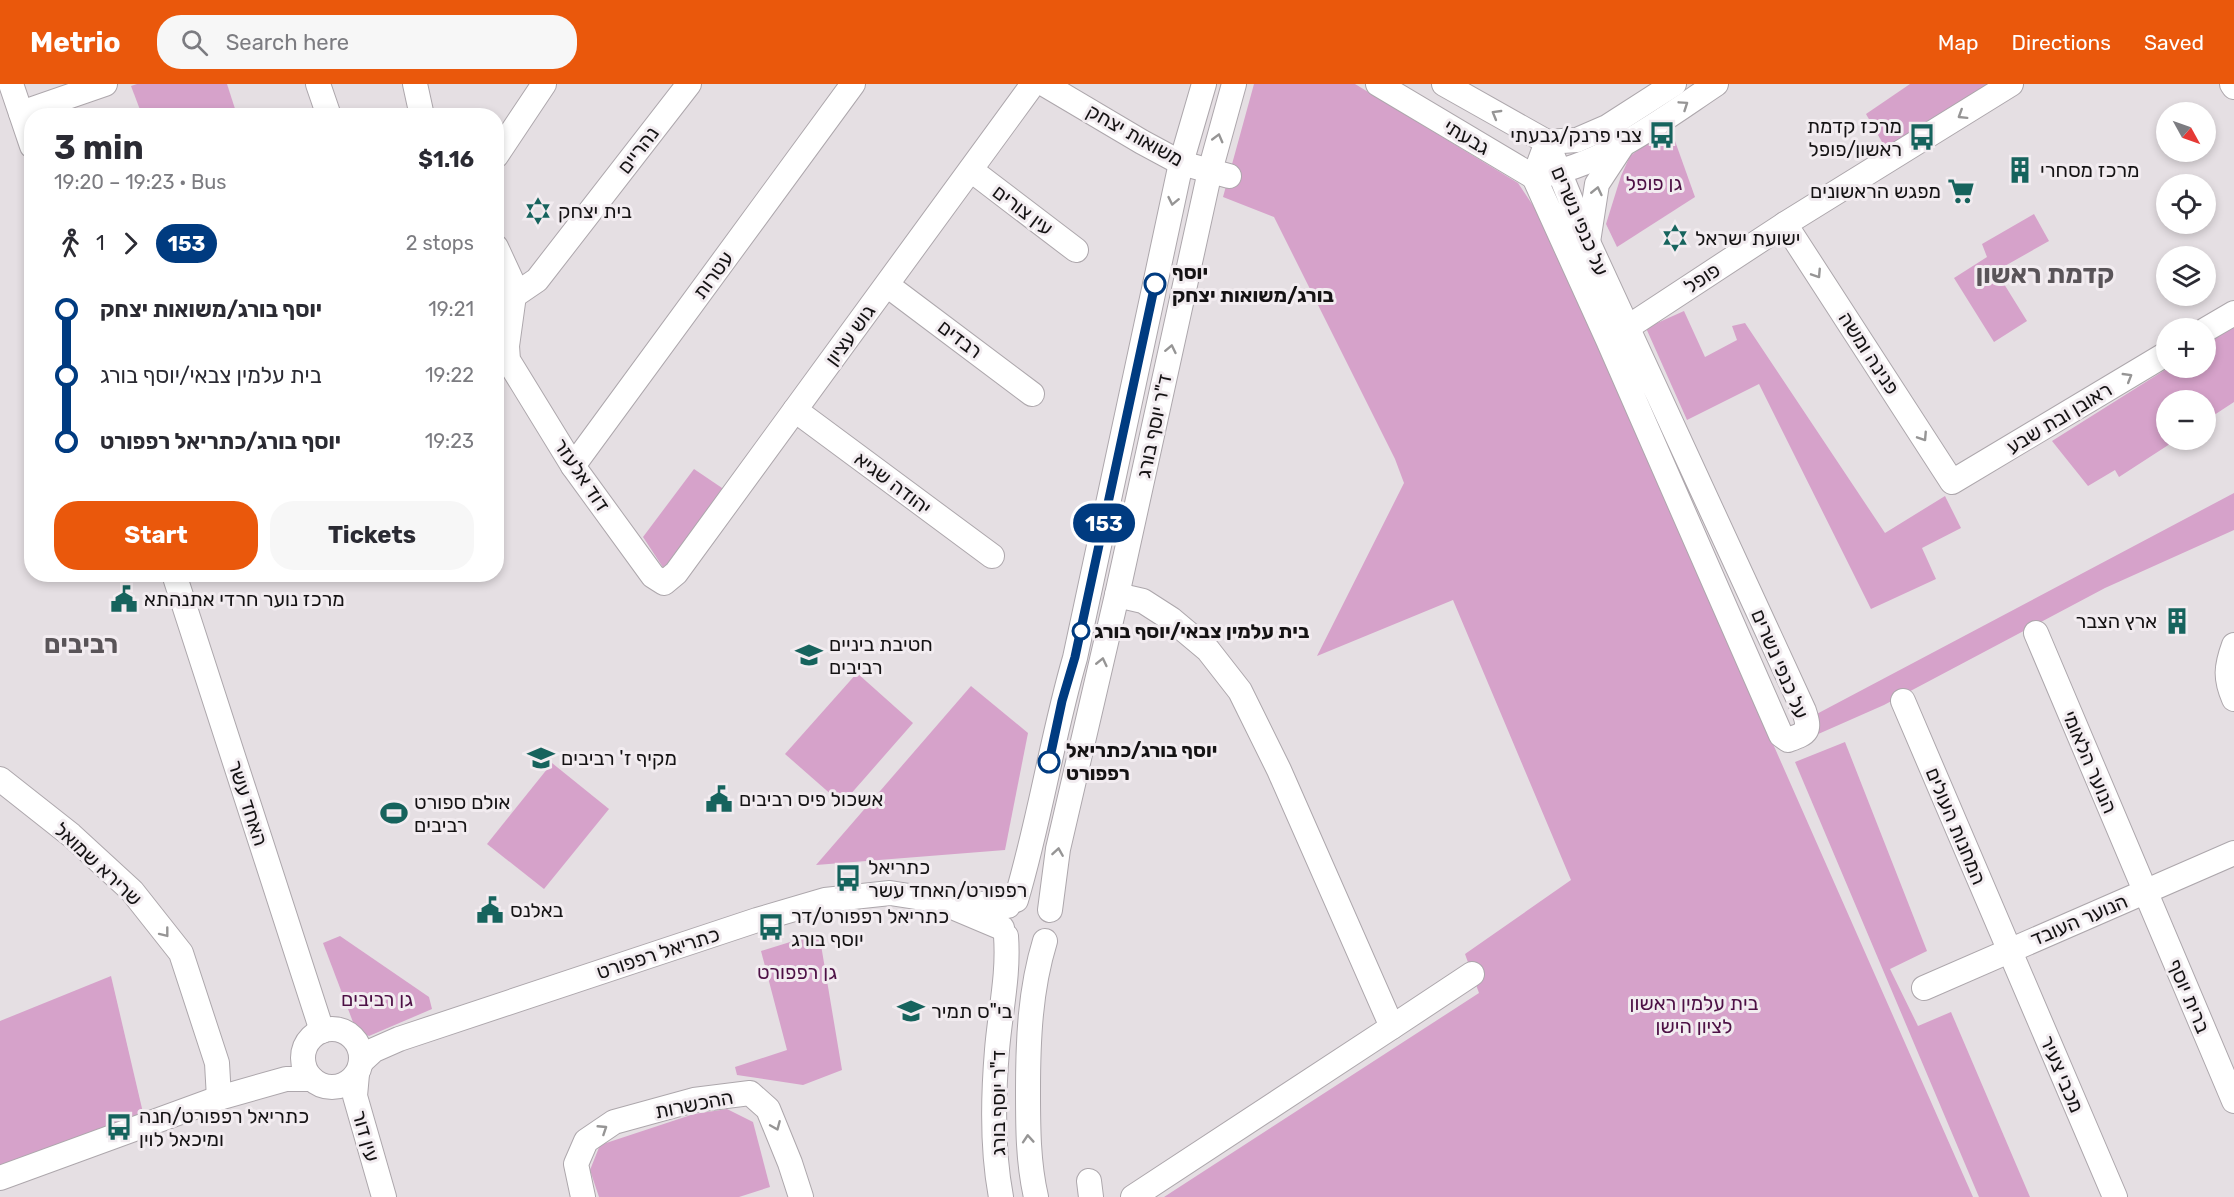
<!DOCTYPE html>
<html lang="en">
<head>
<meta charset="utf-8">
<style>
  body { margin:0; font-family:Rubik,Heebo,sans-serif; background:#f7f7f7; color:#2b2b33; height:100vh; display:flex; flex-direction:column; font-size:22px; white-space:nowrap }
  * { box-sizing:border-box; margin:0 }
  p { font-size:20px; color:#7c7c81 }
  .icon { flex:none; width:33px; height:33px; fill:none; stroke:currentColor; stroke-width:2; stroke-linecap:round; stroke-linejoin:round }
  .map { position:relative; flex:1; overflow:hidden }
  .sheet { position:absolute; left:24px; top:24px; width:480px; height:474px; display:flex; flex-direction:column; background:#fff; border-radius:24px; box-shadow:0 3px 9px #0003 }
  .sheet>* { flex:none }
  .badge { padding:0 12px; border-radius:20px; font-size:21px; line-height:39px }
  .needle { width:39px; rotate:130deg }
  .tools { position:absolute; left:2156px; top:18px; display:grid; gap:12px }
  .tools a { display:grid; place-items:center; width:60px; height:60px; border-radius:50%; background:#fff; box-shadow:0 3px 9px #0003; font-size:30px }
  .map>.badge { position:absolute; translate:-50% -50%; box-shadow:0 0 0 3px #fff }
  .legs { display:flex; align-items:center; gap:9px; height:66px; padding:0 30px; font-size:20px }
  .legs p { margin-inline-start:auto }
  .summary { display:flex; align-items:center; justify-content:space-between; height:102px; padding:0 30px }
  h1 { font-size:33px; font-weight:700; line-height:45px }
  .button { display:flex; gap:12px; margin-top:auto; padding:12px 30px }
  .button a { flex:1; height:69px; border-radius:24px; background:#ea580c; color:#fff; font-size:24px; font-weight:700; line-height:69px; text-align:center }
  .button a+a { background:#f7f7f7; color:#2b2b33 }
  ul { padding:0 30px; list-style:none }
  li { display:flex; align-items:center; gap:21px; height:66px; font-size:22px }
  li i { display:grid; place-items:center; width:9px; height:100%; margin:0 8px; background:currentColor }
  li i::after { content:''; width:15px; height:15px; margin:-8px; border:4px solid; border-radius:50%; background:#fff }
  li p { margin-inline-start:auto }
  li:first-child i { background:linear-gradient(#0000 50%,currentColor 0) }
  li:last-child i { background:linear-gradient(currentColor 50%,#0000 0) }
  header { display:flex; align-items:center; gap:36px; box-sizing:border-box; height:84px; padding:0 30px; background:#ea580c; color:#fff }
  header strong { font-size:28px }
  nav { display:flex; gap:33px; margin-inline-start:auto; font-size:21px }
  .search { width:420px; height:54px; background:#f7f7f7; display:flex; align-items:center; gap:15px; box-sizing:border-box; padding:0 21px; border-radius:24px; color:#7c7c81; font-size:22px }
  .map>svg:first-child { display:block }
  .green { fill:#d6a2ca }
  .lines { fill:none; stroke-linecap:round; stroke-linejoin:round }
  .minor-casing { stroke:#ada7ac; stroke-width:26 }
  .minor { stroke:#fff; stroke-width:24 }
  .oneway { stroke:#969595 }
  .line-1-casing { stroke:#fff; stroke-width:14 }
  .line-1 { stroke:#003b80; stroke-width:9 }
  .stop-1-dot { fill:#fff; stroke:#003b80; stroke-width:3 }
  .labels { text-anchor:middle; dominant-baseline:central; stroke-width:6; stroke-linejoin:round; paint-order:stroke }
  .poi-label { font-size:20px; fill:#151314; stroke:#f2ecf0; text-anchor:start }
  .street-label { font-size:20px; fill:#151314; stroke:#f2ecf0 }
  .park-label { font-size:20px; fill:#4d1045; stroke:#f2ecf0 }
  .stop-label { font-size:20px; font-weight:bold; fill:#151314; stroke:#f2ecf0; text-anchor:start }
  .district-label { font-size:26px; font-weight:bold; fill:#595458; stroke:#f2ecf0 }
</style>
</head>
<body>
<header>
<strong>Metrio</strong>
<div class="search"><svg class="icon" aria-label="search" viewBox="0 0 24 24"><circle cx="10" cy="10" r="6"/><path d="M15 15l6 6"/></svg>Search here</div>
<nav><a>Map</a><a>Directions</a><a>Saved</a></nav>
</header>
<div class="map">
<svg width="2234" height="1113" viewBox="0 0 2234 1113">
  <rect width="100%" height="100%" fill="#e5dfe3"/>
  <g class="green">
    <path d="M 137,0 L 227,0 L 237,31 L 142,31 L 131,2 Z"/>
    <path d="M 1254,0 L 1355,0 L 1518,99 L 1540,132 L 1973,1113 L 1164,1113 L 1479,909 L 1465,870 L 1571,796 L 1453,516 L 1317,572 L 1404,399 L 1395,375 L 1274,133 L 1223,113 Z"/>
    <path d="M 1910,0 L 1988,0 L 1886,65 L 1866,30 Z"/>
    <path d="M 1670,43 L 1695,113 L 1617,163 L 1606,140 L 1621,92 L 1630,72 Z"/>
    <path d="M 2034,130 L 2049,157 L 1996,187 L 2027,237 L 1994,258 L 1954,194 L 1987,173 L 1982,160 Z"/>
    <path d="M 1684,227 L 1705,273 L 1737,256 L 1732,242 L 1745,239 L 1885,449 L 1945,412 L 1961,444 L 1922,464 L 1936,495 L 1871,525 L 1759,300 L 1687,336 L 1646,244 Z"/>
    <path d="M 2234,242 L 2234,318 L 2205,337 L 2205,316 L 2166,316 L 2166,356 L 2176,356 L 2119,393 L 2115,386 L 2088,402 L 2052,357 L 2168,284 L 2205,284 L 2205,261 Z"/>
    <path d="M 694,385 L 725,406 L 664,485 L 643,453 Z"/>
    <path d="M 2234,409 L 2234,446 L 2105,504 L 1884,621 L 1816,651 L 1811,633 Z"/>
    <path d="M 857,589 L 913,639 L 842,720 L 785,670 Z"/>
    <path d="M 971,602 L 1028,649 L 1005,766 L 816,781 Z"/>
    <path d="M 1845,658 L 1927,867 L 1890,885 L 1918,942 L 1951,928 L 2030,1113 L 1979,1113 L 1795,678 Z"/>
    <path d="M 552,679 L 609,725 L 544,805 L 487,760 Z"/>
    <path d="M 819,849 L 842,986 L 803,1001 L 737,991 L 735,983 L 787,966 L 761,867 Z"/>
    <path d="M 340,852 L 429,913 L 432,925 L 369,952 L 356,946 L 323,859 Z"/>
    <path d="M 111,892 L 144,1033 L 0,1084 L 0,937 Z"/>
    <path d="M 727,1025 L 753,1038 L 770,1103 L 739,1113 L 599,1113 L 590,1086 L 600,1061 L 694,1030 Z"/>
  </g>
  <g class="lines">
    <defs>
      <g id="minor">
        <path d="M 11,0 L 32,62"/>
        <path d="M 318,0 L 329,32"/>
        <path d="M 415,0 L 422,32"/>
        <path d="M 1044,0 L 1142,58 L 1181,79 L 1229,92"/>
        <path d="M 1378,0 L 1534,93 C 1603,82 1659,38 1716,0"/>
        <path d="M 1444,0 L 1547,58"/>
        <path d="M 2232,0 L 2234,3"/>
        <path d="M 21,29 L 105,0"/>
        <path d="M 1547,58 L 1588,158 L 1804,627 C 1811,648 1807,649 1788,656 L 1781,651 L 1608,256 L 1534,93 Z"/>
        <path d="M 1547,58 L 1577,56 L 1607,43 L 1674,0"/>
        <path d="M 496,72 L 544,0"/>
        <path d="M 971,86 L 1076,166"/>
        <path d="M 1785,140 L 1952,398 L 2166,270"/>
        <path d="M 1588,158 L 1597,100 L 1622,62"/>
        <path d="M 496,163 L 515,204 L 507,262 L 508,276 L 573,382 L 653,492 L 664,499 L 676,489 L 1033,0"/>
        <path d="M 887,201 L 1032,310"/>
        <path d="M 515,211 L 537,196 L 689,0"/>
        <path d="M 2205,246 L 2234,229"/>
        <path d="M 1616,251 L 1785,140 L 2011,0"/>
        <path d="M 795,326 L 992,472"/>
        <path d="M 573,382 L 853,0"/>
        <path d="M 174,490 L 322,947"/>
        <path d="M 1117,511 L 1143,517 L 1171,535 L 1208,566 L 1240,607 L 1279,686 L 1392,943 L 1133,1113"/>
        <path d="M 2036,549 L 2234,1017"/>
        <path d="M 2234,561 C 2226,583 2225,594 2234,615"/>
        <path d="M 1903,617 L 2115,1113"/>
        <path d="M 0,695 L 71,751 L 132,807 L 181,869 L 217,979 L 219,1014"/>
        <path d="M 1016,816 C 1040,736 1052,653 1075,574 L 1181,79 L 1204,0"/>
        <path d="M 957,825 L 1002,844"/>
        <path d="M 1050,826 L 1058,765 L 1117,511 L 1210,87 L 1234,0"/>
        <path d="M 1924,904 L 2234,769"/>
        <path d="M 1392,943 L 1472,890"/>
        <circle cx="332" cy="974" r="29"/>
        <path d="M 361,978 L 374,966 L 399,955 L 757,836 L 825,816 L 890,809 L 935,816 L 1008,822"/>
        <path d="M 357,990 L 355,1012 L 384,1113"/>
        <path d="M 0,1094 L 219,1014 L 286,995 L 312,995"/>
        <path d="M 1089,1097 L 1091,1113"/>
        <path d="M 583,1113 L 576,1080 L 586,1057 L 614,1038 L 694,1016 L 750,1009 L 768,1025 L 790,1079 L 801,1113"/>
        <path d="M 1001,1113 C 992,1066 993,1014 997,966 C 1000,928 1009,891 1006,852"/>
        <path d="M 1036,1113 C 1028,1078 1028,1043 1028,1007 C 1028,956 1030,906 1045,857"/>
      </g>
    </defs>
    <use href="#minor" class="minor-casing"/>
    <use href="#minor" class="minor"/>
  </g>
  <defs><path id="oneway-chevron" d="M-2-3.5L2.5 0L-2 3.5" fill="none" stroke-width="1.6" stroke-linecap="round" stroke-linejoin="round" transform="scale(1.5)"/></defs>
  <g class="oneway">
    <use href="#oneway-chevron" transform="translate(1684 21) rotate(-34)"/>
    <use href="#oneway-chevron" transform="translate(1496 30) rotate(-150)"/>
    <use href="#oneway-chevron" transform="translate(1962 31) rotate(148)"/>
    <use href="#oneway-chevron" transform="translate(1218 54) rotate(-75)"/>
    <use href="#oneway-chevron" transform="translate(1597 107) rotate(-77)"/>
    <use href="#oneway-chevron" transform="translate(1173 117) rotate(102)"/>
    <use href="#oneway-chevron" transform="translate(1817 190) rotate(57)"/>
    <use href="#oneway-chevron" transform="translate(1171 265) rotate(-78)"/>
    <use href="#oneway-chevron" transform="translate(2128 293) rotate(-31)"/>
    <use href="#oneway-chevron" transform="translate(1923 353) rotate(57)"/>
    <use href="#oneway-chevron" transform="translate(1102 578) rotate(-77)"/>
    <use href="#oneway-chevron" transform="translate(1058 768) rotate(-81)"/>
    <use href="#oneway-chevron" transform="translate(165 849) rotate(52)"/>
    <use href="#oneway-chevron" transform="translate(776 1042) rotate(67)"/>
    <use href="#oneway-chevron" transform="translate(603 1045) rotate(-33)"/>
    <use href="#oneway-chevron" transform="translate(1028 1055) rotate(-94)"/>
  </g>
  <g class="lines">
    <defs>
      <path id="line-1" d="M 1049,678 L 1062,617 L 1075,573 L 1155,200"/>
    </defs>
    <use href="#line-1" class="line-1-casing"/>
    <use href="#line-1" class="line-1"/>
  </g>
  <defs>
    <symbol id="bus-bare" viewBox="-9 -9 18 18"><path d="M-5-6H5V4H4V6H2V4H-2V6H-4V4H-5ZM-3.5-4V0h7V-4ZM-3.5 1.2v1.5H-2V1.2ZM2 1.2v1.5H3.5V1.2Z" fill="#16635d" stroke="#f2ecf0" stroke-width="2.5" paint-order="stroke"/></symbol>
    <symbol id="building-bare" viewBox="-9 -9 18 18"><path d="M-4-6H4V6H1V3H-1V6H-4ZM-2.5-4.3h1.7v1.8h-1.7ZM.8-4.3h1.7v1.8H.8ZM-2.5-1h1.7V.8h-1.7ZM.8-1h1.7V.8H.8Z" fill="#16635d" stroke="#f2ecf0" stroke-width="2.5" paint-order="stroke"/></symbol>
    <symbol id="supermarket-bare" viewBox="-9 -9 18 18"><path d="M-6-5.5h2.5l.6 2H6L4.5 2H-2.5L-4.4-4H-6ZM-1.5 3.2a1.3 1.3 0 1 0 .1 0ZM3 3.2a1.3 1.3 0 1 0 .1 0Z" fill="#16635d" stroke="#f2ecf0" stroke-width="2.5" paint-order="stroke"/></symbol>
    <symbol id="synagogue-bare" viewBox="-9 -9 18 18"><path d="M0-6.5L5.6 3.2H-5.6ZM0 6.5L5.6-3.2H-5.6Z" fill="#16635d" stroke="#f2ecf0" stroke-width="2.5" paint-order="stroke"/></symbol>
    <symbol id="civic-bare" viewBox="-9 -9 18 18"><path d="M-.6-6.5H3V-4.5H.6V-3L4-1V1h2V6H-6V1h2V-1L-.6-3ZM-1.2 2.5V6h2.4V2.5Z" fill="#16635d" stroke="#f2ecf0" stroke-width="2.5" paint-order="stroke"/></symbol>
    <symbol id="school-bare" viewBox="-9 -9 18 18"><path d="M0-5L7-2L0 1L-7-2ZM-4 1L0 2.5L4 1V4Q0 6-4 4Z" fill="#16635d" stroke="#f2ecf0" stroke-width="2.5" paint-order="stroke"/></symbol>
    <symbol id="stadium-bare" viewBox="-9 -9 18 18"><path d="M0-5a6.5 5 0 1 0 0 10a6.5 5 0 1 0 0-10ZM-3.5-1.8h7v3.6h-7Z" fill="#16635d" stroke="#f2ecf0" stroke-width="2.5" paint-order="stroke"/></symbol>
  </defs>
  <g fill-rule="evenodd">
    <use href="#bus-bare" x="1643" y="32" width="38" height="38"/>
    <use href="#bus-bare" x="1903" y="34" width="38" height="38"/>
    <use href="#building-bare" x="2001" y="67" width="38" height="38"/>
    <use href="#supermarket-bare" x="1942" y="88" width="38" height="38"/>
    <use href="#synagogue-bare" x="519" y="108" width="38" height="38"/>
    <use href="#synagogue-bare" x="1656" y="135" width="38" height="38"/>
    <use href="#civic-bare" x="105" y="496" width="38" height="38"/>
    <use href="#building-bare" x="2158" y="518" width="38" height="38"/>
    <use href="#school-bare" x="790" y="552" width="38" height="38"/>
    <use href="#school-bare" x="522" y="655" width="38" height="38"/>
    <use href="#civic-bare" x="700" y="696" width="38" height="38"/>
    <use href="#stadium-bare" x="375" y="710" width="38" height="38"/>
    <use href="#bus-bare" x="829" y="775" width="38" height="38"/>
    <use href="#civic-bare" x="471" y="807" width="38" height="38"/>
    <use href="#bus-bare" x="752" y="824" width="38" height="38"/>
    <use href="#school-bare" x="892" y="908" width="38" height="38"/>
    <use href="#bus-bare" x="100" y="1024" width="38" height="38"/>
  </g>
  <g class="stop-1-dot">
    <circle cx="1155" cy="200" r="10"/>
    <circle cx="1081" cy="547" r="8"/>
    <circle cx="1049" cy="678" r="10"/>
  </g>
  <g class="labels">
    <g class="poi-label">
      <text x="1902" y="42" text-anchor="end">מרכז קדמת<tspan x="1902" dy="23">ראשון/פופל</tspan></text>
      <text x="1642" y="51" text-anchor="end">צבי פרנק/גבעתי</text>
      <text x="2040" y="86">מרכז מסחרי</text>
      <text x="1941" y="107" text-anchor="end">מפגש הראשונים</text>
      <text x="558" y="127">בית יצחק</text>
      <text x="1695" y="154">ישועת ישראל</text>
      <text x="144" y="515">מרכז נוער חרדי אתנהתא</text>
      <text x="2157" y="537" text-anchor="end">ארץ הצבר</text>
      <text x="829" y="560">חטיבת ביניים<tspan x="829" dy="23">רביבים</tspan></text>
      <text x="561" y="674">מקיף ז' רביבים</text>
      <text x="739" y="715">אשכול פיס רביבים</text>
      <text x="414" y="718">אולם ספורט<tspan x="414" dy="23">רביבים</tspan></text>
      <text x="868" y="783">כתריאל<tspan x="868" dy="23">רפפורט/האחד עשר</tspan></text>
      <text x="510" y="826">באלנס</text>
      <text x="791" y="832">כתריאל רפפורט/דר<tspan x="791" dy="23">יוסף בורג</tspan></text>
      <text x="931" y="927">בי"ס תמיר</text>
      <text x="139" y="1032">כתריאל רפפורט/חנה<tspan x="139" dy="23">ומיכאל לוין</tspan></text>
    </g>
    <g class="street-label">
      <text transform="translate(1135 51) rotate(29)">משואות יצחק</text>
      <text transform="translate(1467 53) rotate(31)">גבעתי</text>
      <text transform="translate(638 66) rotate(-52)">נהריים</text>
      <text transform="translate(1023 126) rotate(37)">עין צורים</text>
      <text transform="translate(1580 137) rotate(67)">על כנפי נשרים</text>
      <text transform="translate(713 191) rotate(-54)">עטרות</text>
      <text transform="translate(1702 194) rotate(-33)">פופל</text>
      <text transform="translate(850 251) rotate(-54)">גוש עציון</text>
      <text transform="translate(960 255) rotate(37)">רבדים</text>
      <text transform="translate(1869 269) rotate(57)">פנינה ומשה</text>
      <text transform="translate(2059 334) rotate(-31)">ראובן ובת שבע</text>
      <text transform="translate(1154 342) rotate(-78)">ד"ר יוסף בורג</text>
      <text transform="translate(582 391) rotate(56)">דוד אלעזר</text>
      <text transform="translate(893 399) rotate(37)">יהודה שגיא</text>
      <text transform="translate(1780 580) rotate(67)">על כנפי נשרים</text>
      <text transform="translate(2090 678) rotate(67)">הנוער הלאומי</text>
      <text transform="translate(248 719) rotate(72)">האחד עשר</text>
      <text transform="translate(1956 742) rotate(67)">המחנות העולים</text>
      <text transform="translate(98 780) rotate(43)">שרירא שמואל</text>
      <text transform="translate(2079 836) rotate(-23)">הנוער העובד</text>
      <text transform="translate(658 869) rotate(-18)">כתריאל רפפורט</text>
      <text transform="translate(2189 912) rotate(67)">ברית יוסף</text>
      <text transform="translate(2062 990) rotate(67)">מכבי צעיר</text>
      <text transform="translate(998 1019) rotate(-90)">ד"ר יוסף בורג</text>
      <text transform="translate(694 1020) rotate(-11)">ההכשרות</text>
      <text transform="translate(366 1052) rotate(74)">עין דור</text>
    </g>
    <g class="park-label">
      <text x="1654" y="99">גן פופל</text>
      <text x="797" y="888">גן רפפורט</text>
      <text x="377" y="915">גן רביבים</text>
      <text x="1694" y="919">בית עלמין ראשון<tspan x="1694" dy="23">לציון הישן</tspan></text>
    </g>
    <g class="stop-label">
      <text x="1172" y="188">יוסף<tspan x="1172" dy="23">בורג/משואות יצחק</tspan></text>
      <text x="1094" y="547">בית עלמין צבאי/יוסף בורג</text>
      <text x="1066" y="666">יוסף בורג/כתריאל<tspan x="1066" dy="23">רפפורט</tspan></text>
    </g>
    <g class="district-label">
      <text x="2045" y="190">קדמת ראשון</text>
      <text x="81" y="560">רביבים</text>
    </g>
  </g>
</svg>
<div class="tools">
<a><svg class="needle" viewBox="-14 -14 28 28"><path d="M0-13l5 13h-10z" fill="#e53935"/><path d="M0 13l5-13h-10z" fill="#7c7c81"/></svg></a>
<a><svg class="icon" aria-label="locate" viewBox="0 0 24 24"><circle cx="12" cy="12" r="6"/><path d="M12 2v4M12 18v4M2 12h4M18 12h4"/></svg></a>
<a><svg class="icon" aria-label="layers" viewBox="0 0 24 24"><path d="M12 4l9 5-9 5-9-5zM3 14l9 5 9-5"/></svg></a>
<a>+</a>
<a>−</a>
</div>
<b class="badge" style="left:1104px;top:439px;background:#003b80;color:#fff">153</b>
<section class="sheet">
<div class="summary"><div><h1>3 min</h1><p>19:20 – 19:23 · Bus</p></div><b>$1.16</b></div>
<div class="legs"><svg class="icon" aria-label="walk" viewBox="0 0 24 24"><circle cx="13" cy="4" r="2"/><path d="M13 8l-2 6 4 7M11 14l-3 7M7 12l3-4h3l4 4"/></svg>1<svg class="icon" aria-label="forward" viewBox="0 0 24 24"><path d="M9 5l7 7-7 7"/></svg><b class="badge" style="background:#003b80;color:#fff">153</b><p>2 stops</p></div>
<ul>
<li><i style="color:#003b80"></i><b>יוסף בורג/משואות יצחק</b><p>19:21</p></li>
<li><i style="color:#003b80"></i><span>בית עלמין צבאי/יוסף בורג</span><p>19:22</p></li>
<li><i style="color:#003b80"></i><b>יוסף בורג/כתריאל רפפורט</b><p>19:23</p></li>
</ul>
<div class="button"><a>Start</a><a>Tickets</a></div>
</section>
</div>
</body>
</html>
